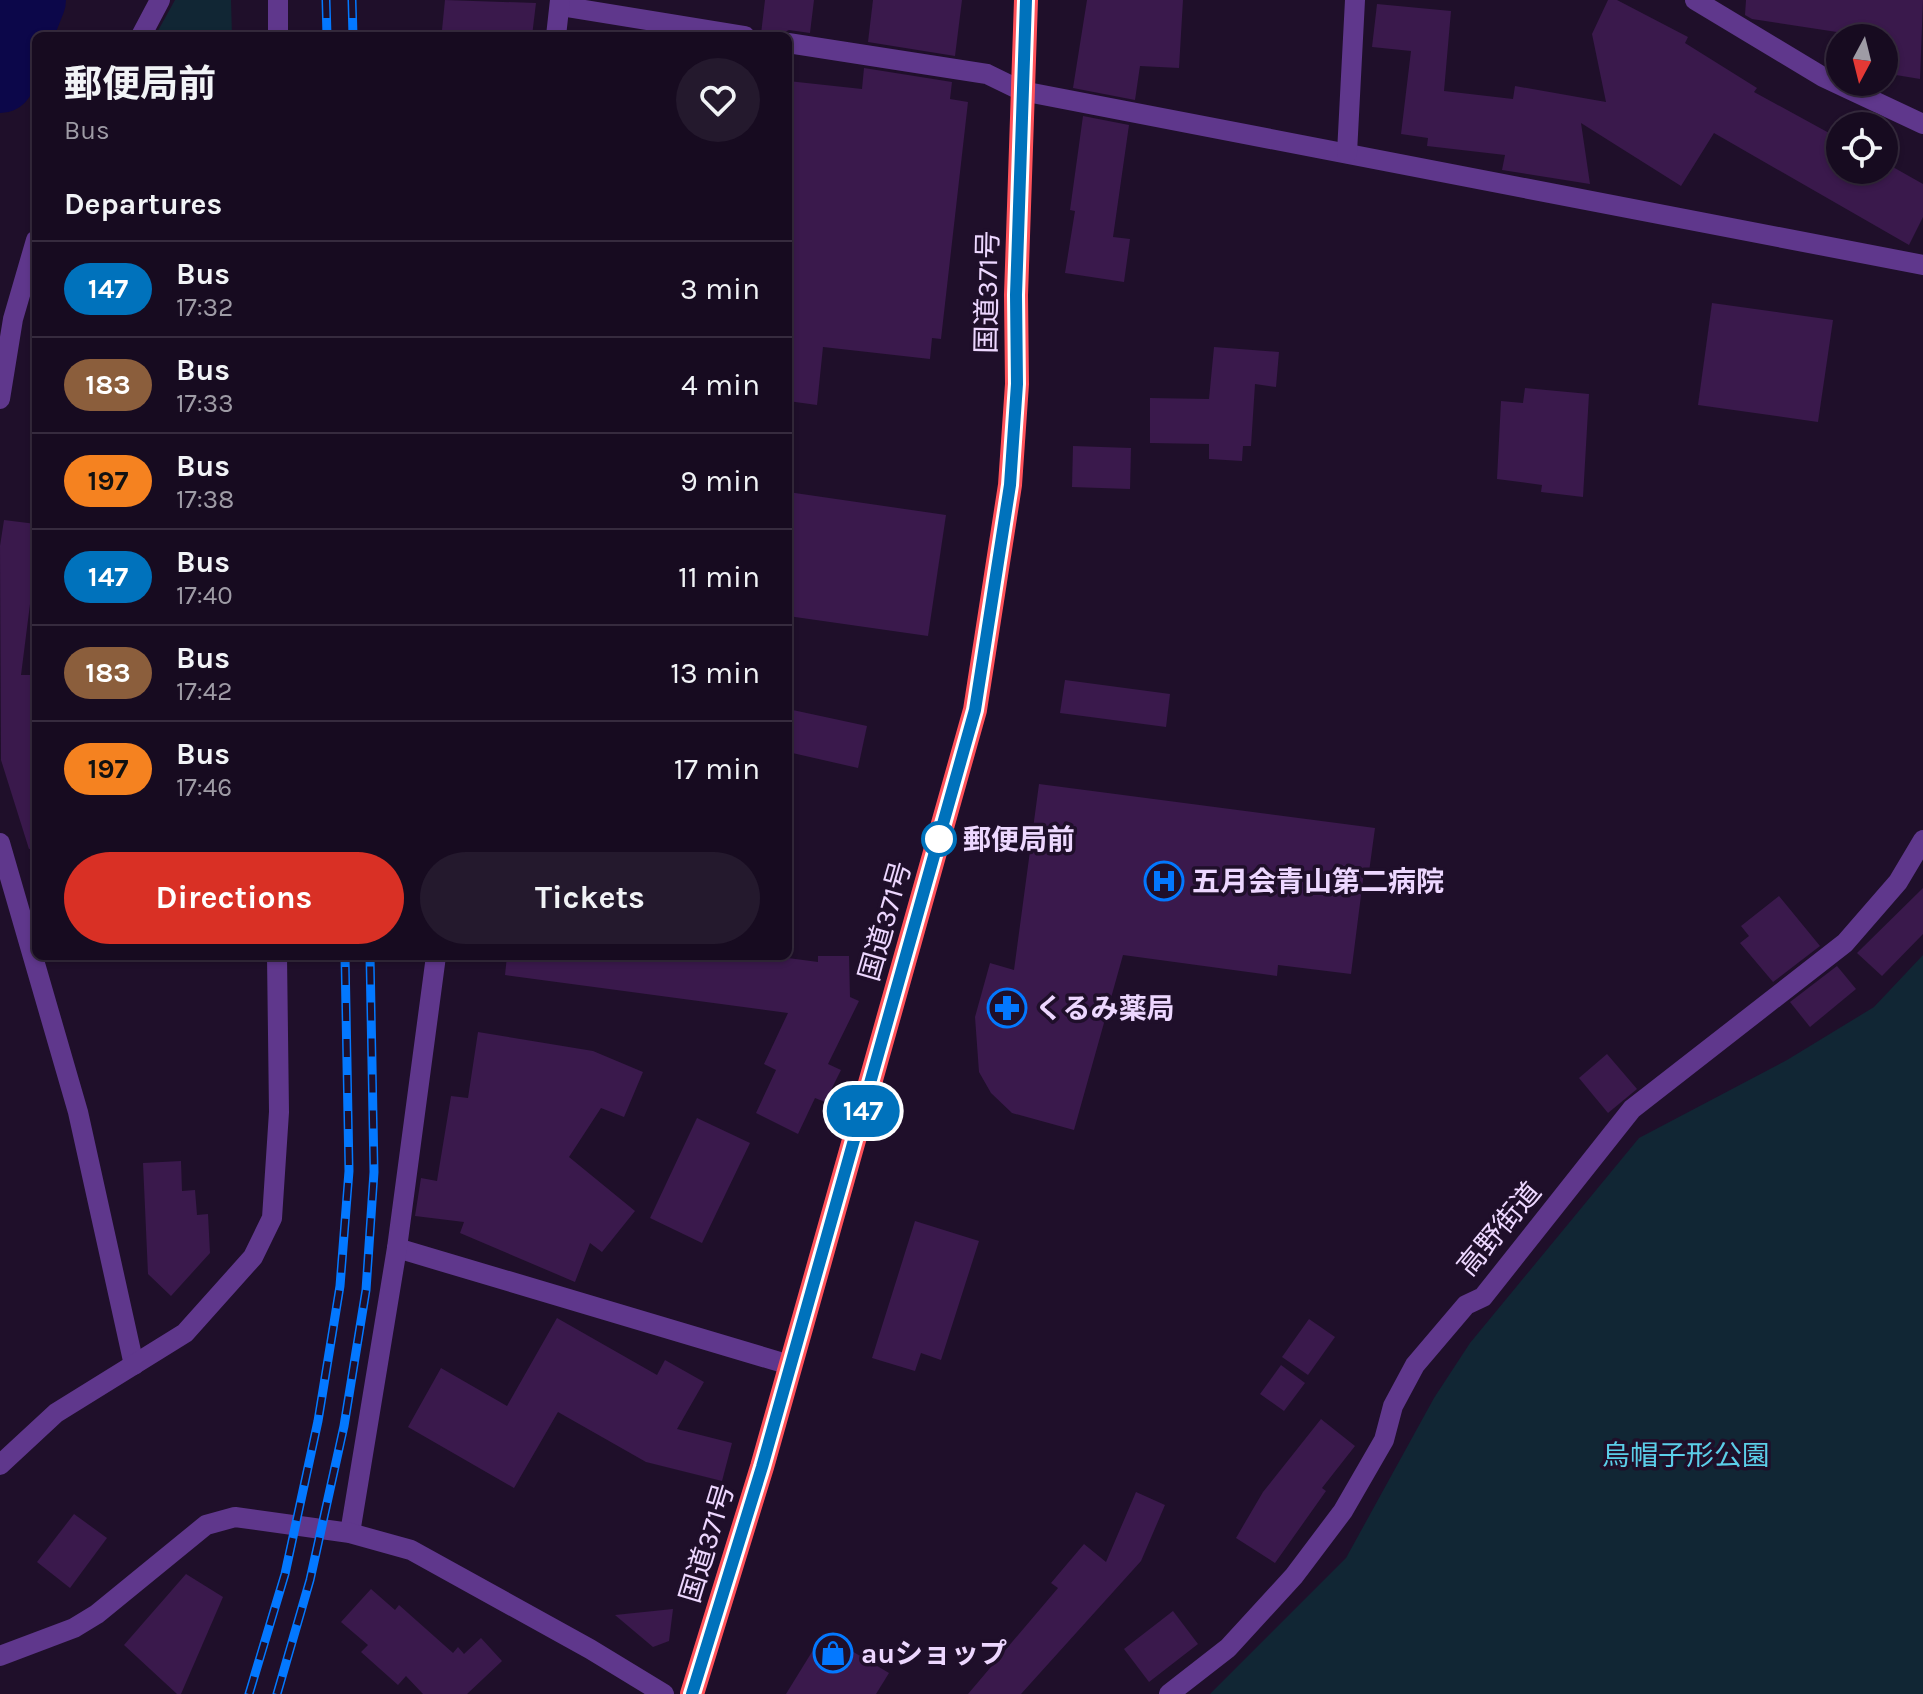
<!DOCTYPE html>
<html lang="en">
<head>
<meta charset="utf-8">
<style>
  body { margin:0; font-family:Karla,"Noto Sans JP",sans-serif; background:#24192d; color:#f1f3f6; height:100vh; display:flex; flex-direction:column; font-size:30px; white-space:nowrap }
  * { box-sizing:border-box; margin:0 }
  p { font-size:26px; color:#9e9ba5 }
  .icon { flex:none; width:44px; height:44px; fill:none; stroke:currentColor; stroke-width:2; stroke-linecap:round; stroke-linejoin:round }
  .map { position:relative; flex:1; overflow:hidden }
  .details { position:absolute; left:32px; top:32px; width:760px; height:928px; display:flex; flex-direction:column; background:#170b20; border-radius:12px; box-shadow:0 2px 6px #0004,0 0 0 2px #362b3e }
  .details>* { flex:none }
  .badge { padding:0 16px; border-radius:26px; font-size:28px; line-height:52px }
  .needle { width:52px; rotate:187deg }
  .buttons { position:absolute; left:1826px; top:24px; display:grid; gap:16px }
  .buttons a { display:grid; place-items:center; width:72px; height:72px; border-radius:50%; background:#170b20; box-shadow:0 2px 6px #0004,0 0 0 2px #362b3e; font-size:40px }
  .map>.badge { position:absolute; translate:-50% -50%; box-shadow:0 0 0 4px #fff }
  h2 { padding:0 32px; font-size:30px; line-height:72px }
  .round { display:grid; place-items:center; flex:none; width:84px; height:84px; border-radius:42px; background:#24192d }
  .overview { display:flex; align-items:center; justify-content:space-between; height:136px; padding:0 32px }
  h1 { font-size:38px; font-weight:700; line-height:60px }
  .primary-button { display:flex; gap:16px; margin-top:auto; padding:16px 32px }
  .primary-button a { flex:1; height:92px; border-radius:48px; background:#d93025; color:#fff; font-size:32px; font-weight:700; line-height:92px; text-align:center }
  .primary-button a+a { background:#24192d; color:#f1f3f6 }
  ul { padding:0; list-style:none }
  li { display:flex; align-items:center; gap:24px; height:96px; padding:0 32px; border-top:2px solid #362b3e }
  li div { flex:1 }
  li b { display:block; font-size:30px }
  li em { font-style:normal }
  li .badge { min-width:88px; font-weight:700; text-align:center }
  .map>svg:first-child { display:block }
  .green { fill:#112634 }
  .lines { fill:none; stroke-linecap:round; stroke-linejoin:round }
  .river { stroke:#0c074a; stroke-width:70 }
  .building { fill:#3a194c }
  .minor { stroke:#5f378c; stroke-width:20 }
  .highway { stroke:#ff525a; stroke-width:24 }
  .rail-casing { stroke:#0378ff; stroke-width:9 }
  .rail { stroke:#1f0f2a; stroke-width:6; stroke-dasharray:18; stroke-linecap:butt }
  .line-casing { stroke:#fff; stroke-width:18 }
  .line { stroke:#0072bc; stroke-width:12 }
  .stop-dot { fill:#fff; stroke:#0072bc; stroke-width:4 }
  .labels { text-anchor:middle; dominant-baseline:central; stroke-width:7; stroke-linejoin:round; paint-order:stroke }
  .street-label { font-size:28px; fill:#edd7ff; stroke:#1f0f2a }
  .stop-label { font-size:28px; font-weight:bold; fill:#edd7ff; stroke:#1f0f2a; text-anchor:start }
  .poi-label { font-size:28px; font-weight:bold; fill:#edd7ff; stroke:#1f0f2a; text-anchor:start }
  .park-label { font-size:28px; fill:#5bcee8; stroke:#1f0f2a }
</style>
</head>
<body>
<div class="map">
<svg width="1923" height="1694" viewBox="0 0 1923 1694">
  <rect width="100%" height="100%" fill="#1f0f2a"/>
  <g class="green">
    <path d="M 175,0 L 231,0 L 232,36 L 155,36 Z"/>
    <path d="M 1923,955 L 1923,1694 L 1210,1694 L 1346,1558 L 1434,1398 L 1470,1343 L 1639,1138 L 1787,1060 L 1874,1007 Z"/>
  </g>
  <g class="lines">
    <path class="river" d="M 0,78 L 31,0"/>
  </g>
  <g class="building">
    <path d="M 445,0 L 536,3 L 532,36 L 442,30 Z"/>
    <path d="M 765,0 L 814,0 L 810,33 L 789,30 L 778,35 L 761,34 Z"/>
    <path d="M 873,0 L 962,0 L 955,56 L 868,42 Z"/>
    <path d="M 1087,0 L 1183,0 L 1179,68 L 1140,66 L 1135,100 L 1073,88 Z"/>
    <path d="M 1608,0 L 1617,0 L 1688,37 L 1685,43 L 1757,88 L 1754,92 L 1840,139 L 1840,170 L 1884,170 L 1884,162 L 1923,184 L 1923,217 L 1909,245 L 1714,133 L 1681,186 L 1581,123 L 1590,184 L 1502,170 L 1505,155 L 1427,146 L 1428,138 L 1401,134 L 1411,51 L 1372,47 L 1377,4 L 1451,11 L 1444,91 L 1513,99 L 1515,86 L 1606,102 L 1592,34 Z"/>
    <path d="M 1746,0 L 1923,0 L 1920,79 L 1884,73 L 1884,38 L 1850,38 L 1850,34 L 1752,19 L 1745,15 Z"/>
    <path d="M 864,68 L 952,82 L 950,99 L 968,102 L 941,339 L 932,338 L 930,359 L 823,347 L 817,405 L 788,401 L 788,81 L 862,89 Z"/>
    <path d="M 1083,116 L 1129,125 L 1113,237 L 1130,239 L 1124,282 L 1065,273 L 1075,211 L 1070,210 Z"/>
    <path d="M 1712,303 L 1833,320 L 1818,422 L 1698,405 Z"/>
    <path d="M 1214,347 L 1279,352 L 1276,387 L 1255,384 L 1251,446 L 1243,446 L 1242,461 L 1209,459 L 1209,444 L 1150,443 L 1150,398 L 1209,399 Z"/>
    <path d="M 1525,388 L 1589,394 L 1583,497 L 1541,492 L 1542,485 L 1497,479 L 1501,401 L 1523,403 Z"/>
    <path d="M 1073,446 L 1131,448 L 1130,489 L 1072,487 Z"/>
    <path d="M 788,492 L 946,515 L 928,636 L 788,616 Z"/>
    <path d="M 4,520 L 36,524 L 36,557 L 21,675 L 36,675 L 36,848 L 29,849 L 1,760 L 0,546 Z"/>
    <path d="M 1065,680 L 1170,694 L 1166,727 L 1060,713 Z"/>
    <path d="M 788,709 L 867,726 L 858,768 L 788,752 Z"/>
    <path d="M 1039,784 L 1375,828 L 1369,872 L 1364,872 L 1351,974 L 1278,965 L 1277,976 L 1123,955 L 1074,1130 L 1012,1113 L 991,1093 L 979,1072 L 975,1017 L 990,963 L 1014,970 Z"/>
    <path d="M 1923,888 L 1923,934 L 1882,976 L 1857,953 Z"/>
    <path d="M 1779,896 L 1820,946 L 1773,982 L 1740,943 L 1749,936 L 1741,926 Z"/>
    <path d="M 507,956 L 773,956 L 818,962 L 818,956 L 849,956 L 850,997 L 859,1001 L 828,1064 L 841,1070 L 825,1102 L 815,1098 L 798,1134 L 756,1113 L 776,1070 L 764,1064 L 788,1013 L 505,975 Z"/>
    <path d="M 1837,966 L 1856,989 L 1810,1027 L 1790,1002 Z"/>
    <path d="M 478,1032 L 593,1051 L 643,1072 L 624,1117 L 601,1108 L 569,1157 L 635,1211 L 602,1252 L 590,1243 L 575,1282 L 460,1233 L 464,1222 L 415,1216 L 421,1178 L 437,1181 L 451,1096 L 468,1098 Z"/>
    <path d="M 1607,1054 L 1637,1089 L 1608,1113 L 1579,1078 Z"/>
    <path d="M 697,1118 L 750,1143 L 702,1243 L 650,1218 Z"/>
    <path d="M 181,1161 L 182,1191 L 195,1190 L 197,1215 L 208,1214 L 210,1253 L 171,1296 L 148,1274 L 143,1163 Z"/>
    <path d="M 915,1221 L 979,1241 L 941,1360 L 921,1353 L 915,1371 L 872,1358 Z"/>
    <path d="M 557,1318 L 657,1375 L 665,1360 L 704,1382 L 677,1429 L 732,1443 L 722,1481 L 646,1462 L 558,1412 L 514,1488 L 408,1427 L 441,1368 L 507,1406 Z"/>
    <path d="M 1309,1319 L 1335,1337 L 1308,1375 L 1282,1357 Z"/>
    <path d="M 1281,1365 L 1305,1383 L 1284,1411 L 1260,1394 Z"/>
    <path d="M 1321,1419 L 1355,1446 L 1322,1488 L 1326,1491 L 1275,1563 L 1236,1538 L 1263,1492 Z"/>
    <path d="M 1136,1492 L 1165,1505 L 1141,1561 L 1021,1694 L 968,1694 L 1058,1588 L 1051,1583 L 1084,1544 L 1106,1562 Z"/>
    <path d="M 74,1514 L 107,1538 L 70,1588 L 37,1562 Z"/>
    <path d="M 186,1574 L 223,1597 L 181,1694 L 177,1694 L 124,1645 Z"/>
    <path d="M 371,1589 L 395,1610 L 399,1605 L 453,1653 L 458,1647 L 464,1654 L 481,1638 L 502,1661 L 467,1694 L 423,1694 L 406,1676 L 398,1685 L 361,1652 L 368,1645 L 341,1622 Z"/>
    <path d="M 673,1609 L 669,1641 L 653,1647 L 615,1615 Z"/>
    <path d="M 1173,1611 L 1198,1644 L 1149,1682 L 1124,1649 Z"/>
    <path d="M 823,1634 L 889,1673 L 876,1694 L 786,1694 Z"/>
  </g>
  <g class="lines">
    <g class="minor">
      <path d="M 1695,0 L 1823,77 L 1923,124"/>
      <path d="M 560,6 L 745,36"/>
      <path d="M 141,36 L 160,0"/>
      <path d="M 278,36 L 278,0"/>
      <path d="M 556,36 L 560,0"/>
      <path d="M 788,43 L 987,74 L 1022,91 L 1923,265"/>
      <path d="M 1347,153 L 1355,0"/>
      <path d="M 0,399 L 13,319 L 36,240"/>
      <path d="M 0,843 L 78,1112 L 134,1365"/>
      <path d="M 397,1248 L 790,1365"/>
      <path d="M 0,1465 L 56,1413 L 185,1333 L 253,1257 L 272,1218 L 279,1112 L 277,956"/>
      <path d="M 350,1533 L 397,1248 L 436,956"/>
      <path d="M 0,1656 L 74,1628 L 97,1614 L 206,1525 L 235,1517 L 350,1533 L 411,1550 L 590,1649 L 664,1694"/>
      <path d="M 1169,1694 L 1228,1648 L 1294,1576 L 1343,1511 L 1384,1440 L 1393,1406 L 1415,1365 L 1466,1305 L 1483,1297 L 1632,1109 L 1845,943 L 1898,882 L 1923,840"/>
    </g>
    <path class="highway" d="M 692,1694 L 762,1467 L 975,710 L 1010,485 L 1017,384 L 1016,295 L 1026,0"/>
    <defs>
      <g id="rail">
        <path d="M 326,0 L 327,36"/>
        <path d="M 352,0 L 353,36"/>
        <path d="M 249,1694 L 285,1574 L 318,1421 L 340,1286 L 349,1171 L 345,956"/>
        <path d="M 277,1694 L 310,1580 L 344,1426 L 366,1290 L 374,1172 L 370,956"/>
      </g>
    </defs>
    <use href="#rail" class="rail-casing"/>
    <use href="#rail" class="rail"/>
  </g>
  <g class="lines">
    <defs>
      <path id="line" d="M 692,1694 L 762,1467 L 975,710 L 1010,485 L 1017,384 L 1016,295 L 1026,0"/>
    </defs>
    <use href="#line" class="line-casing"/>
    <use href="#line" class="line"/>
  </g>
  <defs>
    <symbol id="hospital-ring" viewBox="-11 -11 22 22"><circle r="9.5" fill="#1f0f2a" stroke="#0378ff" stroke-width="1.5"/><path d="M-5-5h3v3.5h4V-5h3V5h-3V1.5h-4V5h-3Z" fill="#0378ff"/></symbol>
    <symbol id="pharmacy-ring" viewBox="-11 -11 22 22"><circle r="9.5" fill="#1f0f2a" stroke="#0378ff" stroke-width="1.5"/><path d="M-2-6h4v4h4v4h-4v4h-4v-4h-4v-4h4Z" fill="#0378ff"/></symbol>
    <symbol id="shop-ring" viewBox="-11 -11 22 22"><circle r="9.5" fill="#1f0f2a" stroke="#0378ff" stroke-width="1.5"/><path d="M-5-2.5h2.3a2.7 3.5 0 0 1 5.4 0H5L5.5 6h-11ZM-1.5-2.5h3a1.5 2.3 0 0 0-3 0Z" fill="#0378ff"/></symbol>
  </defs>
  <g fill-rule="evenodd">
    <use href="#hospital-ring" x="1142" y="859" width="44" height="44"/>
    <use href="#pharmacy-ring" x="985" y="986" width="44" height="44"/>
    <use href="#shop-ring" x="811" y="1631" width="44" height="44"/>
  </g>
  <circle class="stop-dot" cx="939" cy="839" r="16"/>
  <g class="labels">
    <g class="street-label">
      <text transform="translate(987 292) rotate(-89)">国道371号</text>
      <text transform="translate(885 921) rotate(-74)">国道371号</text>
      <text transform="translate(1499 1229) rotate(-50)">高野街道</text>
      <text transform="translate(707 1543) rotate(-73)">国道371号</text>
    </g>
    <g class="stop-label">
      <text x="963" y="839">郵便局前</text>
    </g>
    <g class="poi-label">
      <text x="1192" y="881">五月会青山第二病院</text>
      <text x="1035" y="1008">くるみ薬局</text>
      <text x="861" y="1653">auショップ</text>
    </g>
    <g class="park-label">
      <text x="1686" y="1455">烏帽子形公園</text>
    </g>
  </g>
</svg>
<div class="buttons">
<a><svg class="needle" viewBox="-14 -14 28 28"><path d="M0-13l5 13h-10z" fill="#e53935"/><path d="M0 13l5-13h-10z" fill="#9e9ba5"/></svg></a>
<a><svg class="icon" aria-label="locate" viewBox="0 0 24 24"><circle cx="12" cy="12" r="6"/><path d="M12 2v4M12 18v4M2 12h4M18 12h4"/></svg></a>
</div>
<b class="badge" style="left:863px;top:1111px;background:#0072bc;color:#fff">147</b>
<section class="details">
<div class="overview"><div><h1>郵便局前</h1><p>Bus</p></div><a class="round"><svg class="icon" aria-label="heart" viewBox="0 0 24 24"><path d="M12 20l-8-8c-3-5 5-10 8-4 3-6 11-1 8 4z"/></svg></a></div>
<h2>Departures</h2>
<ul>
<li><span class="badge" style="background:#0072bc;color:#fff">147</span><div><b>Bus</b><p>17:32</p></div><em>3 min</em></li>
<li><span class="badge" style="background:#8b5e3c;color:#fff">183</span><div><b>Bus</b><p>17:33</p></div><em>4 min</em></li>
<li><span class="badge" style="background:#f58220;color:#111">197</span><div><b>Bus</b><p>17:38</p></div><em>9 min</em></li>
<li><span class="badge" style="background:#0072bc;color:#fff">147</span><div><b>Bus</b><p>17:40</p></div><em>11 min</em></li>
<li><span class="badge" style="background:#8b5e3c;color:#fff">183</span><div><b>Bus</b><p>17:42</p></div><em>13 min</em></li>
<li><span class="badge" style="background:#f58220;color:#111">197</span><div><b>Bus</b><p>17:46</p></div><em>17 min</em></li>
</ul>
<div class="primary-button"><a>Directions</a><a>Tickets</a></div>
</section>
</div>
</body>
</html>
